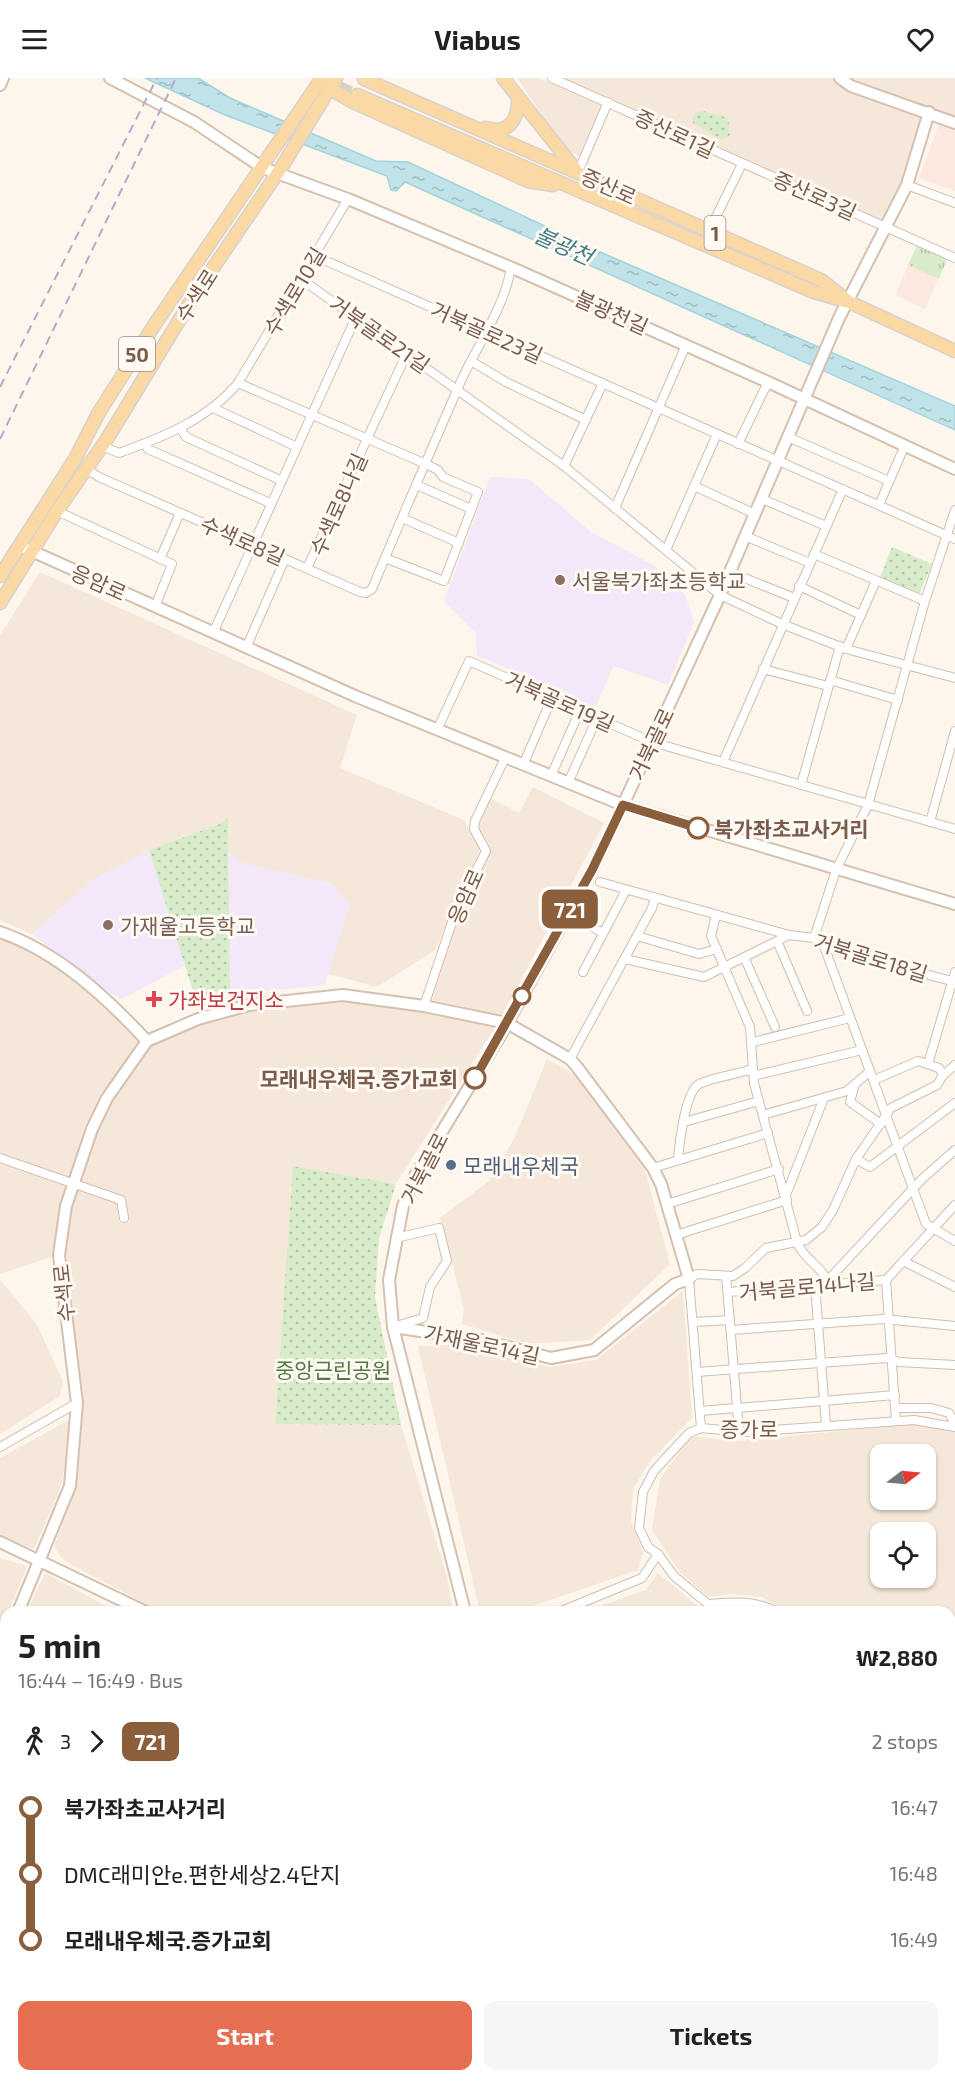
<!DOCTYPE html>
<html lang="en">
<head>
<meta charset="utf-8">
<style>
  body { margin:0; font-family:"Exo 2","Noto Sans KR",sans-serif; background:#f6f6f6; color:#202124; height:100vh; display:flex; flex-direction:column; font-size:22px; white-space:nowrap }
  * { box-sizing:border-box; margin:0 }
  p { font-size:20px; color:#757577 }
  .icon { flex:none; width:33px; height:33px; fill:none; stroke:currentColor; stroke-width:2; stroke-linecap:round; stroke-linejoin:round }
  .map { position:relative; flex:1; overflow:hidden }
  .sheet { position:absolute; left:0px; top:1528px; width:956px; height:476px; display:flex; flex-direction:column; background:#fff; border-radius:18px 18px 0 0; box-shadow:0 2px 4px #0004 }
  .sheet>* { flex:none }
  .badge { padding:0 12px; border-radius:9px; font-size:21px; line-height:39px }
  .needle { width:39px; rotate:74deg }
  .tools { position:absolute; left:870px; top:1366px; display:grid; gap:12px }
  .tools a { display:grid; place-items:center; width:66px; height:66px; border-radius:12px; background:#fff; box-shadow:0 2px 4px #0004; font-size:30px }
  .map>.badge { position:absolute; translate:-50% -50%; box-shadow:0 0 0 3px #fff }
  .legs { display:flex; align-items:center; gap:9px; height:66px; padding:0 18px; font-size:20px }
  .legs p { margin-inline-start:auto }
  .headline { display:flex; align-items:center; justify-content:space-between; height:102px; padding:0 18px }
  h1 { font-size:33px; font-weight:700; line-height:45px }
  .button { display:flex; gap:12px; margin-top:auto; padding:12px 18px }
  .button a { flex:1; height:69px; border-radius:12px; background:#e76f51; color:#fff; font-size:24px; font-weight:700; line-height:69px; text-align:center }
  .button a+a { background:#f6f6f6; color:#202124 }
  ul { padding:0 18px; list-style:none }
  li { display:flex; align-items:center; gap:21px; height:66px; font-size:22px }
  li i { display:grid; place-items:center; width:9px; height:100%; margin:0 8px; background:currentColor }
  li i::after { content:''; width:15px; height:15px; margin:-8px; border:4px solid; border-radius:50%; background:#fff }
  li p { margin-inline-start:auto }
  li:first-child i { background:linear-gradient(#0000 50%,currentColor 0) }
  li:last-child i { background:linear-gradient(currentColor 50%,#0000 0) }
  header { display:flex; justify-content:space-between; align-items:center; height:78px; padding:0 18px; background:#fff; font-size:27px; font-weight:700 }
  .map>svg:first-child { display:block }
  .residential { fill:#f5e8da; fill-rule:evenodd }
  .commercial { fill:#fde8e0 }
  .education { fill:#f3e8fa }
  .grass { fill:url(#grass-tufts) }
  .park { fill:url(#park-dots) }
  .water { fill:url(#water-ripples); stroke:#a5d3da; stroke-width:1.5 }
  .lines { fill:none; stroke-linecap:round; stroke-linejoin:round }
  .primary-tunnel { stroke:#dcd0c4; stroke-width:12; stroke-dasharray:12 6; stroke-linecap:butt }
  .street-casing { stroke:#d1beb0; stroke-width:10 }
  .secondary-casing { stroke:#d6c0b0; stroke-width:14 }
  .primary-casing { stroke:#dad1cd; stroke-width:15 }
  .street { stroke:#fff; stroke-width:8 }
  .secondary { stroke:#fff; stroke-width:10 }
  .primary { stroke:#fbd9a5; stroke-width:12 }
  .rail { stroke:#b9a8c9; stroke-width:2; stroke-dasharray:9 6; stroke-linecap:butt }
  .line-1-casing { stroke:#fff; stroke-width:14 }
  .line-1 { stroke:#8b5e3c; stroke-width:9 }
  .education-dot { fill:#8d6e63; stroke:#fffaf3; stroke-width:2 }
  .stop-1-dot { fill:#fff; stroke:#8b5e3c; stroke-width:3 }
  .health-dot { fill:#e0444e; stroke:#fffaf3; stroke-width:2 }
  .service-dot { fill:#5c6f8a; stroke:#fffaf3; stroke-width:2 }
  .labels { text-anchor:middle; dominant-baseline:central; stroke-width:6; stroke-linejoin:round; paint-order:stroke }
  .shield { fill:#fffaf3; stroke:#a28b7f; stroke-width:1.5 }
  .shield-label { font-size:20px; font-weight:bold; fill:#7a5c4d }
  .street-label { font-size:21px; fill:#7a5c4d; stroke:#fffaf3 }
  .education-label { font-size:21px; fill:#785e54; stroke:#fffaf3; text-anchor:start }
  .stop-label { font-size:21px; font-weight:bold; fill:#7a5c4d; stroke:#fffaf3; text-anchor:start }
  .health-label { font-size:21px; fill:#be3a42; stroke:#fffaf3; text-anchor:start }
  .service-label { font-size:21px; fill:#4e5e75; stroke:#fffaf3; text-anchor:start }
  .park-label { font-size:21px; fill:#537a41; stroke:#fffaf3 }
  .water-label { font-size:22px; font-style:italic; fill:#437c86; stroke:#fffaf3 }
</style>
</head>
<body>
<header><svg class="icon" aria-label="menu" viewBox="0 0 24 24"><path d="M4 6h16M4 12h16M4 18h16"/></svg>Viabus<svg class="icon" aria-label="heart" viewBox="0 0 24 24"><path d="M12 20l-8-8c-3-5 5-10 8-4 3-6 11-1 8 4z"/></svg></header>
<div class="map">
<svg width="955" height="2003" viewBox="0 0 955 2003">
  <defs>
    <pattern id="grass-tufts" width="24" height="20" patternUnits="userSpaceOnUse" patternTransform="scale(1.5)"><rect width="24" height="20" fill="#d8ecc9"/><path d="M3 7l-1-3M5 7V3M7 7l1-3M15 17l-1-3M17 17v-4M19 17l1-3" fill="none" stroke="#b4c2a5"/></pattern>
    <pattern id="park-dots" width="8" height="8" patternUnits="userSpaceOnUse" patternTransform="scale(1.5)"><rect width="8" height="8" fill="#d8ecc9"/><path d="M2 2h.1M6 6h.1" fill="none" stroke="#b4c2a5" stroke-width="1.8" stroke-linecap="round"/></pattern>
    <pattern id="water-ripples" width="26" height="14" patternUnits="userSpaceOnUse" patternTransform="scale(1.5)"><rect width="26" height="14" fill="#bfe3e8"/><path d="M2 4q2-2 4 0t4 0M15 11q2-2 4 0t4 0" fill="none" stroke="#a0bbbe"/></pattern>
  </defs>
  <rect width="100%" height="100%" fill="#fdf6ec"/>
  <g class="residential">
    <path d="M 517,0 L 538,0 L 602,26 L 579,78 L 566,72 Z"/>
    <path d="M 552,0 L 955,0 L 955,45 L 929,34 L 887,149 Z"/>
    <path d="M 40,494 L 357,637 L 340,690 L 464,742 L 480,772 L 435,872 L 377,909 L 328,896 L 350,824 L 342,820 L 333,806 L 241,785 L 228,773 L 228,740 L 220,746 L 149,772 L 91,803 L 32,856 L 0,842 L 0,557 Z"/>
    <path d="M 533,709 L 604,745 L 502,938 L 432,922 L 458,837 L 490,770 L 477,747 L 490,720 L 519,735 Z"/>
    <path d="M 0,858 L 57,888 L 83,905 L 143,963 L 101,1023 L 74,1087 L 51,1179 L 0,1196 Z"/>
    <path d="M 343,917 L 499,943 L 396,1106 L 293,1088 L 275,1346 L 401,1347 L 447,1499 L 453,1534 L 160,1534 L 63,1482 L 54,1468 L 76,1409 L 83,1315 L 65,1177 L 72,1105 L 92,1051 L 147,963 L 249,927 Z"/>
    <path d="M 547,981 L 576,997 L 645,1092 L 670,1186 L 590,1262 L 527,1266 L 462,1246 L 464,1231 L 440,1140 L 489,1103 L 515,1059 Z"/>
    <path d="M 0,1202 L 36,1245 L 63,1303 L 60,1318 L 0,1356 Z"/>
    <path d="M 683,1213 L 692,1340 L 651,1382 L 633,1411 L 631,1443 L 643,1474 L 638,1492 L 515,1534 L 480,1534 L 418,1268 L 471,1266 L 549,1289 L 596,1282 Z"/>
    <path d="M 71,1341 L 70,1366 L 59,1414 L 34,1471 L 0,1458 L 0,1380 Z"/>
    <path d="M 913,1346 L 955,1354 L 955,1744 L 950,1762 L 950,1534 L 788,1534 L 762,1519 L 733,1516 L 708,1519 L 680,1494 L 652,1452 L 660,1401 L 691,1358 L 739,1363 ZM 880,1377 L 926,1377 L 926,1422 L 880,1422 ZM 880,1455 L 926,1455 L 926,1500 L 880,1500 Z"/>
    <path d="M 0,1480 L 27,1488 L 0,1555 Z"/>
    <path d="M 45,1495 L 118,1534 L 27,1534 Z"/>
    <path d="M 658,1495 L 705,1534 L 583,1534 L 646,1512 Z"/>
    <path d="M 6,1578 L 6,1998 L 203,1998 L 203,2003 L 0,2003 L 0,1591 Z"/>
    <path d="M 402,1998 L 677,1998 L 672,2003 L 398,2003 Z"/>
  </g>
  <g class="commercial">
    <path d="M 939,46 L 955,52 L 955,113 L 919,100 Z"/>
    <path d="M 917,168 L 947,181 L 925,231 L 895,217 Z"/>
  </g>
  <g class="education">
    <path d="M 490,399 L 529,401 L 591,454 L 653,487 L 685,516 L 694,544 L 668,607 L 614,588 L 595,630 L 477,577 L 476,555 L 444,523 Z"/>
    <path d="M 149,772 L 182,872 L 184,888 L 122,921 L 96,907 L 32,856 L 91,803 Z"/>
    <path d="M 228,773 L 241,785 L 333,806 L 342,819 L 350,824 L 325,907 L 230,917 Z"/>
  </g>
  <path class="grass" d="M 917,168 L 947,181 L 939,201 L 908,187 Z"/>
  <g class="park">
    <path d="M 703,33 L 728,40 L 730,57 L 722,62 L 693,45 L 692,40 L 696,34 Z"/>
    <path d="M 892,469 L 932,486 L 919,516 L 880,500 Z"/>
    <path d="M 228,740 L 230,917 L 196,923 L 149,772 L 220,746 Z"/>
    <path d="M 293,1088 L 396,1106 L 379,1161 L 375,1219 L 401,1347 L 275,1346 Z"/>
    <path d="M 203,1998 L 267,1998 L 264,2003 L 203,2003 Z"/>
  </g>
  <path class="water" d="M 145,0 L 198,0 L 230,20 L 348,71 L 376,83 L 408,84 L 607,177 L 955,328 L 955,352 L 405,104 L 396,113 L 391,112 L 387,98 L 225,37 Z"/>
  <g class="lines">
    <path class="primary-tunnel" d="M 323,2 L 357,17"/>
    <defs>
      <g id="street">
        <path d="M 552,0 L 955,180"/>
        <path d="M 578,94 L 608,24"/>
        <path d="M 907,107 L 955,125"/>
        <path d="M 709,153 L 742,86"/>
        <path d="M 315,178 L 955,461"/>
        <path d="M 301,201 L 564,388 L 720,517 L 782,546 L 846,571 L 955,600"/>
        <path d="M 471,283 L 506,304 L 586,342"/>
        <path d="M 238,305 L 426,386 L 438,392 L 443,399 L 478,414 L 444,503 L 385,480"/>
        <path d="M 213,330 L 295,368"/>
        <path d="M 180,350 L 186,359 L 280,402"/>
        <path d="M 788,359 L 889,403"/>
        <path d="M 145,366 L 148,371 L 270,425"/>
        <path d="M 738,366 L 768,304"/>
        <path d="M 102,368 L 119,375 C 163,359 207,342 238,305 L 348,121"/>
        <path d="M 564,388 L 603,305"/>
        <path d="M 85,390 L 99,399 L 360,514 L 366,515 L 372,511 C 401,441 431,372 461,303 C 478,266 504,230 511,190"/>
        <path d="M 417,407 L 471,431"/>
        <path d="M 694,408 L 755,436"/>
        <path d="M 762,421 L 826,448"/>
        <path d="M 879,427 L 905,367"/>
        <path d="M 615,430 L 686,267"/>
        <path d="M 57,433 L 172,486 L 155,529"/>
        <path d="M 402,440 L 459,465"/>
        <path d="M 745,458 L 810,485"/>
        <path d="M 666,472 L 717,356"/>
        <path d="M 814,476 L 925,523"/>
        <path d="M 160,481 L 180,435"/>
        <path d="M 307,490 L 407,275"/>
        <path d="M 730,494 L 794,520"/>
        <path d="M 799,508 L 861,537"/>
        <path d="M 213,555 L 356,239"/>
        <path d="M 246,570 L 285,481"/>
        <path d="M 846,571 L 876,503"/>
        <path d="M 763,591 L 828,608"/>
        <path d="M 830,602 L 898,622"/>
        <path d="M 437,652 L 469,583 L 652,664 L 955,751"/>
        <path d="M 723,684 L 843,411"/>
        <path d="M 523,687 L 552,620"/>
        <path d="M 551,698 L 580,632"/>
        <path d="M 568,705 L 597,640"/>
        <path d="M 801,707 L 840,568"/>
        <path d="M 930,744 L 955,653"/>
        <path d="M 600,804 L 789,857 L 814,860 L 825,869 L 955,904"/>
        <path d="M 568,835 L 603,855"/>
        <path d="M 716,837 L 711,858 L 750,949 L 754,1005 L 797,1164 C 803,1181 823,1189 829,1206"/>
        <path d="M 637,858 L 699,876 L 717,871"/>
        <path d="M 814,860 L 836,792 L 868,727 L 925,523 L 955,432"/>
        <path d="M 778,865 L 807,933"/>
        <path d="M 824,868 L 926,1146 L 955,1163"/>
        <path d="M 625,881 L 704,899 L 789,857"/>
        <path d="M 745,881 L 775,949"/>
        <path d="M 583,894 L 626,812"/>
        <path d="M 424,928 L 455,835 L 486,773 L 474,751 L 475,743 L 505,680"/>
        <path d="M 753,964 L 850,940"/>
        <path d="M 570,981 L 652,830 L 655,820"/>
        <path d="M 928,986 L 955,894"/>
        <path d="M 874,1002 L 918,983 L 939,990 L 943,997"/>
        <path d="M 855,1006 L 850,1024 L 881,1046"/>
        <path d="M 763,1037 L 847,1013 L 870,993"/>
        <path d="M 684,1044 L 759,1023"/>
        <path d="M 0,1080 L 121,1122 L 124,1140"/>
        <path d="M 856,1081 L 870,1089 L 955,1025"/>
        <path d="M 678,1082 C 679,1067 685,1014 699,1006 C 713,999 734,997 749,992 L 757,997 L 862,972"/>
        <path d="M 653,1090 L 768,1055"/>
        <path d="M 786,1117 L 824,1020"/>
        <path d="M 667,1126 L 779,1091"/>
        <path d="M 676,1157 L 787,1122"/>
        <path d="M 903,1183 L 955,1209"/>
        <path d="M 726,1198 L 739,1353"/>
        <path d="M 886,1202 L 896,1343"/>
        <path d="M 886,1202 L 955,1127"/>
        <path d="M 829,1206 L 831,1199 L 922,1101 L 955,1072"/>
        <path d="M 815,1207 L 826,1347"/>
        <path d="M 728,1214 L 886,1202"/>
        <path d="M 694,1244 L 730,1242"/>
        <path d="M 396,1248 L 423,1240 L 430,1209 L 447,1183 L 439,1150 L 396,1160"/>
        <path d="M 731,1252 L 884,1241 L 955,1248"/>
        <path d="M 697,1294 L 887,1280 L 899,1284 L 955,1287"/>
        <path d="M 896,1330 L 931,1330 L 949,1335 L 955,1346"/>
        <path d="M 700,1333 L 895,1317"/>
        <path d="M 701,1350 L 689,1201 L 697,1196 L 733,1198 L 745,1190 L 766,1170 L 806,1162 L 822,1149 L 833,1132 L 856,1081 L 891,1030 L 937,1007 L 943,997 L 955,987"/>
        <path d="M 0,1369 L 77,1325"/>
        <path d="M 559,1534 L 642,1500 L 658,1476"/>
        <path d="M 778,1534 C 754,1522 735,1524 708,1526 L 674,1498 L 658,1476 L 648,1469 L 639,1450 L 643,1414 L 654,1393 L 689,1355 L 701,1350 L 744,1354 L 914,1342 L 955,1349"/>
        <path d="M 0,1587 L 6,1590"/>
        <path d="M 0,1950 L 6,1954"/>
        <path d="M 63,1998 L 69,2003"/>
        <path d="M 478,1998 L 484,2003"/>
        <path d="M 785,1998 L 794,2003"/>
        <path d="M 737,2003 L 741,1998"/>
        <path d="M 894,2003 L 897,1998"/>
      </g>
      <g id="secondary">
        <path d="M 110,0 L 194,44 L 263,90 L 348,121 L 517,192 L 768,304 L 955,391"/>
        <path d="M 840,0 L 851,8 L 955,45"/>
        <path d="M 0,7 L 3,0"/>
        <path d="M 25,470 L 355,618 L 623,727 L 955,826"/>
        <path d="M 0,854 C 58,874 106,919 147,963"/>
        <path d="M 0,1464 L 146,1534"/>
        <path d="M 18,1534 L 70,1408 L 77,1325 L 59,1177 L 66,1128 L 92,1051 L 107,1020 L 147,963 L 198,941 L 249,927 L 343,917 L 424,928 L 507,945 L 570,981 L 577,989 L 653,1090 L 661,1106 L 689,1201 L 675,1206 L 594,1272 L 551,1280 L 481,1262 L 393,1249"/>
        <path d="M 465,1534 L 393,1249 L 389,1202 L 403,1128 L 415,1098 L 500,958 L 592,792 L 623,727 L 720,517 L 839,240 L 907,107 L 929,34"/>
        <path d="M 0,1574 L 6,1561"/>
        <path d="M 950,1803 L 955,1782"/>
        <path d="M 950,1957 L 955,2002"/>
        <path d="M 339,2003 L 342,1998"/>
      </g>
      <g id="primary">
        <path d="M 503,0 L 575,91"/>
        <path d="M 364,1 L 821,202 L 849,224 L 955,273"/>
        <path d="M 329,10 L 353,24 L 528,103 L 553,107"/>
        <path d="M 357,17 L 814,214 L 845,223"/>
        <path d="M 485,50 C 508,57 518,43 518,21"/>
        <path d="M 0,498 L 75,381 L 98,336 L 153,249 L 322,0"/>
        <path d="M 0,525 L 57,433 L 107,361 L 194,218 L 281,90 L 336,0"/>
      </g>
    </defs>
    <use href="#street" class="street-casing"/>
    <use href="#secondary" class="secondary-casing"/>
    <use href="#primary" class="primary-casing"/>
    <use href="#street" class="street"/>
    <use href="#secondary" class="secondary"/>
    <use href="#primary" class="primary"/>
    <g class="rail">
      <path d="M 0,309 L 157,0"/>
      <path d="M 0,361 L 176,0"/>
    </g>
  </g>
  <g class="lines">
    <defs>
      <path id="line-1" d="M 475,1000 L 592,792 L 623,727 L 698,750"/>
    </defs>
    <use href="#line-1" class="line-1-casing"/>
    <use href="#line-1" class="line-1"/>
  </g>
  <g class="education-dot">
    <circle cx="560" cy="502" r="6"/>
    <circle cx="108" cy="847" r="6"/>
  </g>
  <g class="stop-1-dot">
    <circle cx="698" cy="750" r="10"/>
    <circle cx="522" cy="918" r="8"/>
    <circle cx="475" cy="1000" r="10"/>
  </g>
  <path class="health-dot" d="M151 912h6v6h6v6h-6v6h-6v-6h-6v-6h6z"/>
  <circle class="service-dot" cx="451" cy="1087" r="6"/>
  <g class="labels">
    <g class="shield">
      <rect x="704.5" y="138" width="21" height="34" rx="4.5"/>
      <rect x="119" y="259" width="36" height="34" rx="4.5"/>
    </g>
    <g class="shield-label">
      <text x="715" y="155">1</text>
      <text x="137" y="276">50</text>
    </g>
    <g class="street-label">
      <text transform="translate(675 55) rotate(25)">증산로1길</text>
      <text transform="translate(609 108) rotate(24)">증산로</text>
      <text transform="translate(815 117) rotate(24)">증산로3길</text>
      <text transform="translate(294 213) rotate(-59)">수색로10길</text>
      <text transform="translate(196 217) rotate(-57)">수색로</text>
      <text transform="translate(612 234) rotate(24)">불광천길</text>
      <text transform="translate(487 254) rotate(24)">거북골로23길</text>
      <text transform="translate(380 256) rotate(35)">거북골로21길</text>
      <text transform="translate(338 426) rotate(-66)">수색로8나길</text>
      <text transform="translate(243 462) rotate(24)">수색로8길</text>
      <text transform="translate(99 504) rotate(24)">응암로</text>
      <text transform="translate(560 623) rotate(24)">거북골로19길</text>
      <text transform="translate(651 666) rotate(-65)">거북골로</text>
      <text transform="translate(465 818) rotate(-66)">응암로</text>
      <text transform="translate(871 879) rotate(17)">거북골로18길</text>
      <text transform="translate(424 1090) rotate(-63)">거북골로</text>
      <text transform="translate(807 1208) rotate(-5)">거북골로14나길</text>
      <text transform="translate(63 1215) rotate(-96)">수색로</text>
      <text transform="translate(482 1266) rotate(12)">가재울로14길</text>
      <text x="749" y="1350">증가로</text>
    </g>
    <g class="education-label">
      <text x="572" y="502">서울북가좌초등학교</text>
      <text x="120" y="847">가재울고등학교</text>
    </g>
    <g class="stop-label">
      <text x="714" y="750">북가좌초교사거리</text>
      <text x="458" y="1000" text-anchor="end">모래내우체국.증가교회</text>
    </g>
    <g class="health-label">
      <text x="168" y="921">가좌보건지소</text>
    </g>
    <g class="service-label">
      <text x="463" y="1087">모래내우체국</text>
    </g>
    <g class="park-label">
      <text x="333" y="1291">중앙근린공원</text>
    </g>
    <g class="water-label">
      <text transform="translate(564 167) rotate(24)">불광천</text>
    </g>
  </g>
</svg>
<div class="tools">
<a><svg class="needle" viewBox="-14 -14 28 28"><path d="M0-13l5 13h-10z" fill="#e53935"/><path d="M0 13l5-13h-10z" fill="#757577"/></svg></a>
<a><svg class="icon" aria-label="locate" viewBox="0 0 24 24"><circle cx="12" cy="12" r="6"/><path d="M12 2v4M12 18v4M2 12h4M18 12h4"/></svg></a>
</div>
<b class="badge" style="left:570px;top:831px;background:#8b5e3c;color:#fff">721</b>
<section class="sheet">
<div class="headline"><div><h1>5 min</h1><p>16:44 – 16:49 · Bus</p></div><b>₩2,880</b></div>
<div class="legs"><svg class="icon" aria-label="walk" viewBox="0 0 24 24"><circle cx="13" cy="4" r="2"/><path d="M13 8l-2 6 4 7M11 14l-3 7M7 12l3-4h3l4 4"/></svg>3<svg class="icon" aria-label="forward" viewBox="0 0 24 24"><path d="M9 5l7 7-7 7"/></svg><b class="badge" style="background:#8b5e3c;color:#fff">721</b><p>2 stops</p></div>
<ul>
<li><i style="color:#8b5e3c"></i><b>북가좌초교사거리</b><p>16:47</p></li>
<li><i style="color:#8b5e3c"></i><span>DMC래미안e.편한세상2.4단지</span><p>16:48</p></li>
<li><i style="color:#8b5e3c"></i><b>모래내우체국.증가교회</b><p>16:49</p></li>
</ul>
<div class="button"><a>Start</a><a>Tickets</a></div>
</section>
</div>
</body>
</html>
